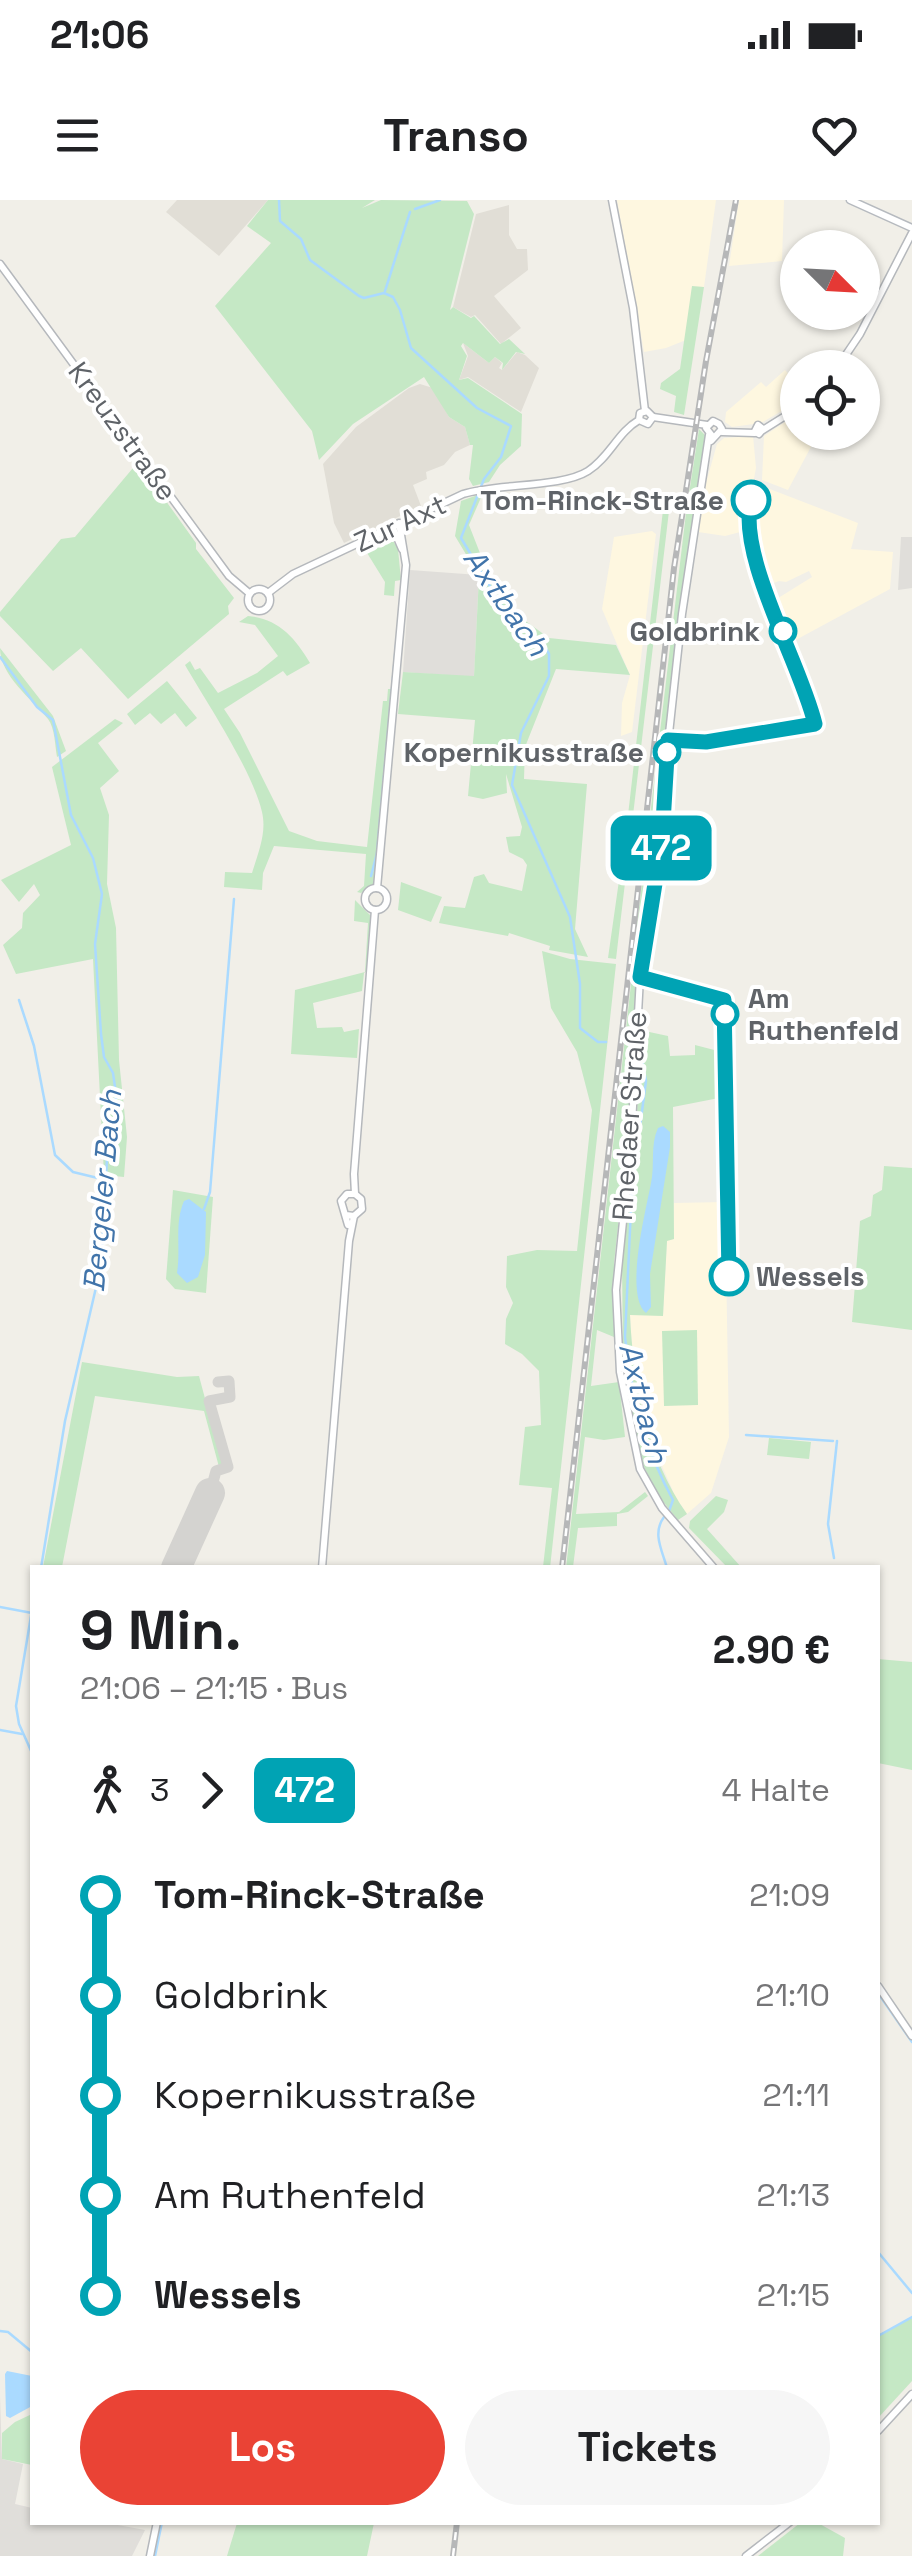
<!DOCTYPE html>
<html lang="de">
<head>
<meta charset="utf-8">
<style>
  body { margin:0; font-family:"Space Grotesk",sans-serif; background:#f6f6f6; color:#202124; height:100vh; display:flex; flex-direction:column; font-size:38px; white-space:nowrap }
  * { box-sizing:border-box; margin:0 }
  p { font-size:32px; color:#757577 }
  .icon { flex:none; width:55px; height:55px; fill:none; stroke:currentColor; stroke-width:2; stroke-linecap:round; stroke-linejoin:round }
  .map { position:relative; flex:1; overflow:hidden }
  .details { position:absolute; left:30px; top:1365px; width:850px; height:960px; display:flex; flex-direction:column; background:#fff; border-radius:0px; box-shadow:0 2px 8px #0004 }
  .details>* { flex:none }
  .badge { padding:0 20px; border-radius:15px; font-size:35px; line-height:65px }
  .needle { width:65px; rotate:114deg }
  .buttons { position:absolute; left:780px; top:30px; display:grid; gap:20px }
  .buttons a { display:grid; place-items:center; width:100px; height:100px; border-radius:50%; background:#fff; box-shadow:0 2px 8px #0004; font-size:50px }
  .map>.badge { position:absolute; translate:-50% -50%; box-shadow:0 0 0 5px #fff }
  .legs { display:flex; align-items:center; gap:15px; height:110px; padding:0 50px; font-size:32px }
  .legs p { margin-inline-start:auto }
  .summary { display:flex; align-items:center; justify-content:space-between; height:170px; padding:0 50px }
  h1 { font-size:55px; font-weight:700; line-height:75px }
  .action { display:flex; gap:20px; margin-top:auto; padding:20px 50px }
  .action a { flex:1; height:115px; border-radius:60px; background:#ea4335; color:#fff; font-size:40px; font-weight:700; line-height:115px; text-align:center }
  .action a+a { background:#f6f6f6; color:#202124 }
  ul { padding:0 50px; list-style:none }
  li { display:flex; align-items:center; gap:35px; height:100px; font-size:38px }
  li i { display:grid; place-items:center; width:15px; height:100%; margin:0 12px; background:currentColor }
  li i::after { content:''; width:25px; height:25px; margin:-12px; border:8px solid; border-radius:50%; background:#fff }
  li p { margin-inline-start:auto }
  li:first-child i { background:linear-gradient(#0000 50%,currentColor 0) }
  li:last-child i { background:linear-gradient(currentColor 50%,#0000 0) }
  .status { display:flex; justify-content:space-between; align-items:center; height:70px; padding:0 50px; background:#fff; direction:ltr }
  .status svg { height:28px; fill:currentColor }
  header { display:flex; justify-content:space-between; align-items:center; height:130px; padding:0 50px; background:#fff; font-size:45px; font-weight:700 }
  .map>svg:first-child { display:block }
  .commercial { fill:#fef7e0 }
  .industrial { fill:#e0deda }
  .education { fill:#e1ded6 }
  .green { fill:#c5e8c5 }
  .water { fill:#aadaff }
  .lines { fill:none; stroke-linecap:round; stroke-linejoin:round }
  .stream { stroke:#aadaff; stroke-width:2.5 }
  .taxiway { stroke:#d4d3d0; stroke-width:11 }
  .runway { stroke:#d4d3d0; stroke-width:30 }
  .tertiary-casing { stroke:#b5b8bc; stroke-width:9 }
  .secondary-casing { stroke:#b6babf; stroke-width:9 }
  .tertiary { stroke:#fff; stroke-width:6 }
  .secondary { stroke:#fff; stroke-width:6 }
  .rail-casing { stroke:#b6b7b8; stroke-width:6 }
  .rail { stroke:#fff; stroke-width:2.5; stroke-dasharray:8; stroke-linecap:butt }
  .line-1-casing { stroke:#fff; stroke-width:22 }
  .line-1 { stroke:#00a3b4; stroke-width:15 }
  .stop-1-dot { fill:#fff; stroke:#00a3b4; stroke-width:5 }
  .labels { text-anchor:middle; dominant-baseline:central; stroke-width:8; stroke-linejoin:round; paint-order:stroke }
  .street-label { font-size:28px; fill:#5f6368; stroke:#fff }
  .stop-label { font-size:28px; font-weight:bold; fill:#5f6368; stroke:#fff; text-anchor:end }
  .water-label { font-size:30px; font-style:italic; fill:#4174aa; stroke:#fff }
</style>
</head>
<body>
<div class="status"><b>21:06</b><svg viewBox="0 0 49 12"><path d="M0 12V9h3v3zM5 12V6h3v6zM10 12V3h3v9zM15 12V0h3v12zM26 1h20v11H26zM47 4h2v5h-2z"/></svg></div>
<header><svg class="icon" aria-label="menu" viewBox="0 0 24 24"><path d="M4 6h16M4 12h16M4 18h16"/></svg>Transo<svg class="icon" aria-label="heart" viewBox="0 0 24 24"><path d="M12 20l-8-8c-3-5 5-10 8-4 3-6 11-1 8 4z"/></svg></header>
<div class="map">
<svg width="912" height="2356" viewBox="0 0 912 2356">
  <rect width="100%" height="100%" fill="#f1efe8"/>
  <g class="commercial">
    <path d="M 617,0 L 716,0 L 704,87 L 692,87 L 686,140 L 666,148 L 644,152 Z"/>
    <path d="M 739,0 L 784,0 L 782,61 L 729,66 Z"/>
    <path d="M 785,170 L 797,183 L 797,202 L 761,223 L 732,227 L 725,222 L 726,212 L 761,182 L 766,187 Z"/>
    <path d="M 797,214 L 798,232 L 805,233 L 801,238 L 812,245 L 788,290 L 762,280 L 764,236 Z"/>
    <path d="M 753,236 L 756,268 L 744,331 L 725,336 L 698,332 L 704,290 L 717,244 L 724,238 Z"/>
    <path d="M 762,286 L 858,323 L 851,349 L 893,352 L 890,389 L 792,442 L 775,400 L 812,377 L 809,371 L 786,382 L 779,381 L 769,385 L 751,330 L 752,310 L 759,287 Z"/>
    <path d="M 652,331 L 656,334 L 632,532 L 621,536 L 622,503 L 630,475 L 602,409 L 614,337 Z"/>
    <path d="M 725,1002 L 729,1237 L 711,1293 L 687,1314 L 676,1298 L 655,1250 L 633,1167 L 630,1114 L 663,1115 L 667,1040 L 674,1039 L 674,1003 Z"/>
  </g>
  <g class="industrial">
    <path d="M 901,337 L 912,337 L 912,388 L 898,390 Z"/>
    <path d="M 410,370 L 479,375 L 474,477 L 403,472 Z"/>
    <path d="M 0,2196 L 2,2259 L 23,2264 L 15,2304 L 32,2308 L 32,2322 L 107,2323 L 145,2330 L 132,2356 L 0,2356 Z"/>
  </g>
  <g class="education">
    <path d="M 177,0 L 268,0 L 219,56 L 166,12 Z"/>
    <path d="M 509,5 L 509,35 L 517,49 L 527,49 L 528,70 L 494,96 L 521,128 L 501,144 L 475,115 L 471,117 L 453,107 L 476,14 Z"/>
    <path d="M 463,143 L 489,163 L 495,157 L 502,163 L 499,168 L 502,170 L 517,152 L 525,155 L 539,168 L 521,212 L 468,177 L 459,180 L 468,156 Z"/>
    <path d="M 420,184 L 433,188 L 449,217 L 465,227 L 470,245 L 455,252 L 444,265 L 426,272 L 427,279 L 413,285 L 421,306 L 344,343 L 334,323 L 323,264 L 356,227 L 409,188 Z"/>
  </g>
  <g class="green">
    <path d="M 268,0 L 375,0 L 362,8 L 381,0 L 467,1 L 474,14 L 450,110 L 453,107 L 471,118 L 474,116 L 500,144 L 509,139 L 525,154 L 516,152 L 502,170 L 503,163 L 495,157 L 489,163 L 463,143 L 461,146 L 467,156 L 459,180 L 468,178 L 522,214 L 521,246 L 500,265 L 489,282 L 473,286 L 469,279 L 473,245 L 470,245 L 465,227 L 449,217 L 424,177 L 353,224 L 319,260 L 312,231 L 215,106 L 271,43 L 247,26 Z"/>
    <path d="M 692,86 L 704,87 L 684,215 L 674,212 L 676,196 L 660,189 L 661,183 L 680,169 Z"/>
    <path d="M 699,229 L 705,235 L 666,539 L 659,639 L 641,760 L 633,759 L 686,313 Z"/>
    <path d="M 138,262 L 196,343 L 196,349 L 234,398 L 228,406 L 229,414 L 128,499 L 81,448 L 53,471 L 0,416 L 0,412 L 61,339 L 75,337 Z"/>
    <path d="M 483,293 L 469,325 L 487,371 L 509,409 L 549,438 L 616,445 L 630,475 L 556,469 L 525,547 L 524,579 L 587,584 L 575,729 L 588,757 L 549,750 L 550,746 L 509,733 L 508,736 L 439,723 L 444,706 L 465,708 L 474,677 L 484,674 L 489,683 L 522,691 L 527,665 L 523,659 L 509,652 L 506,637 L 520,636 L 522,627 L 506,574 L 507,593 L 483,599 L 468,596 L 475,520 L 398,514 L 403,472 L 474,476 L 479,376 L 455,336 L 461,301 Z"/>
    <path d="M 663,310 L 669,311 L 616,759 L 608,758 L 627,624 Z"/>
    <path d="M 380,338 L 392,339 L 398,349 L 401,380 L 395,381 L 394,396 L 384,395 L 385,382 L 364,348 Z"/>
    <path d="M 248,416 C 277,418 295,437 310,463 L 287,476 L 283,471 L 224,509 L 240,533 L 289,631 L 317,641 L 367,647 L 383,501 L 387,501 L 388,489 L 393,489 L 376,671 L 374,683 L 361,693 L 357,692 L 364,686 L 366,654 L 274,646 L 263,673 L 262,690 L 224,687 L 225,672 L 252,673 C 258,653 267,633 262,612 C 252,570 207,503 185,465 L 190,461 L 195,470 L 200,468 L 218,493 L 257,473 L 278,456 L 255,425 L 239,422 Z"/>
    <path d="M 0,448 L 53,516 L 66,551 L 57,557 C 55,546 55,528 48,519 C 32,499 0,476 0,448 Z"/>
    <path d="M 167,481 L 197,518 L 186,527 L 175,513 L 161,524 L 150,513 L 135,525 L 127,514 Z"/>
    <path d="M 115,519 L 123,523 L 98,543 L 119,571 L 100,588 L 109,615 L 107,684 L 116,728 L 119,860 L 127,937 L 124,977 L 104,975 L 93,759 L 16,774 L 3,745 L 22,728 L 23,713 L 40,695 L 34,684 L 19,702 L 1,680 L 71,645 L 52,567 Z"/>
    <path d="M 401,682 L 442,697 L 431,722 L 398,710 Z"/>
    <path d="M 355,700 L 371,716 L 367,771 L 364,773 L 362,791 L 313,803 L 317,828 L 342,827 L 344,832 L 359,829 L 357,858 L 291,854 L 295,790 L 365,772 L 368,723 L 354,721 Z"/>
    <path d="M 542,751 L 570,759 L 616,764 L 550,1368 L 543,1367 L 552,1288 L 519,1285 L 525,1227 L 541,1225 L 539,1171 L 522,1154 L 505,1144 L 506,1119 L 513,1103 L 506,1087 L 507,1056 L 537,1050 L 577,1051 L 592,910 L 577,852 L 551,808 Z"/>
    <path d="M 633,766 L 639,767 L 627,944 L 614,1063 L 614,1137 L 597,1130 L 591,1186 L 619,1182 L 625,1237 L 604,1240 L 585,1237 L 576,1314 L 619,1312 L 645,1292 L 648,1296 L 628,1312 L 617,1314 L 617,1326 L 578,1328 L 573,1367 L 566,1368 Z"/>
    <path d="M 640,830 L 668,836 L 670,856 L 695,855 L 695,845 L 722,852 L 724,897 L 673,907 L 674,1039 L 667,1041 L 663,1116 L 630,1115 C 633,1182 647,1258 687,1314 L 678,1320 L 661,1299 L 644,1267 L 633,1221 L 623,1151 L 622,1064 L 636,944 Z"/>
    <path d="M 884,966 L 912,968 L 912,1130 L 852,1122 L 860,1021 L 871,1016 L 873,995 L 882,990 Z"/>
    <path d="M 173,990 L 213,997 L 206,1093 L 175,1089 L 166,1079 Z"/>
    <path d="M 697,1130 L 698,1205 L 664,1206 L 662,1131 Z"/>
    <path d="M 82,1162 L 177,1177 L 199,1176 L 223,1266 L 219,1267 L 204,1211 L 95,1196 L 62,1367 L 43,1367 Z"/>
    <path d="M 769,1238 L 811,1242 L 809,1259 L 767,1255 Z"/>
    <path d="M 716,1296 L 728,1300 L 724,1312 L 707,1329 L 741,1367 L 727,1367 L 689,1328 L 690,1321 Z"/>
    <path d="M 878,1459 L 912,1462 L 912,1570 L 878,1563 Z"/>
    <path d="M 912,2118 L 912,2181 L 878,2218 L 878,2135 Z"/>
    <path d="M 32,2214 L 32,2265 L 2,2259 L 2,2233 L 15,2222 Z"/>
    <path d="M 237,2323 L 237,2322 L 374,2323 L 367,2356 L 227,2356 Z"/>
    <path d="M 800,2323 L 818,2323 L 845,2338 L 843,2356 L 758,2356 Z"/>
  </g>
  <g class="water">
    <path d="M 663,926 L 670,932 L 670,947 L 650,1074 L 651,1107 L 646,1113 C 624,1095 646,1010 651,983 C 655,965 650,945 658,928 Z"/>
    <path d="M 189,999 L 206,1012 L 205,1055 L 198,1077 L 187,1083 L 177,1073 C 181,1048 174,1024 184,1001 Z"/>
    <path d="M 7,2171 L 32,2176 L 32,2206 L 10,2218 L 6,2216 L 5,2174 Z"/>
  </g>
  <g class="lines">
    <g class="stream">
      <path d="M 279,0 L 280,21 L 301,39 L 310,60 L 359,96 L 364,98 L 384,93 L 393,97 L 400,110 L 411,148 L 477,208 L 511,226 L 501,257 L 484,279 L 461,338 L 503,408 L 542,442 L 549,454 L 549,476 L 521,533 L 512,585 L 570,717 L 580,784 L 580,828 L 598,842 L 606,842"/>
      <path d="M 415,9 L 440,0"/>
      <path d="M 385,91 L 410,12"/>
      <path d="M 0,457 L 37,507 L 53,520 L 71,615 L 93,658 L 102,694 L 95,744 L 101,834 L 104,857 L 113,873 L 116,894 L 114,928 L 108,941 L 101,1066 L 65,1221 L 41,1368"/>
      <path d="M 371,676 L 377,653 L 396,445"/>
      <path d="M 19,800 L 34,846 L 55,955 L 73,972 L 106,980"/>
      <path d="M 641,854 L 646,881 L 632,987 L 625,1137 C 631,1192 646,1251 673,1300 L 669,1311"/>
      <path d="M 204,1009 L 210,992 L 234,699"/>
      <path d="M 746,1235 L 833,1241"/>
      <path d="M 664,1317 C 652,1333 662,1350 667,1368"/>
      <path d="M 834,1358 L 828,1324 L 837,1241"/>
      <path d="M 0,1407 L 32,1413"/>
      <path d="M 32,1410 L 16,1506 L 19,1524 L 32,1553"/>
      <path d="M 0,1530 L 22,1534"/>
      <path d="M 878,1793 L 912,1842"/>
      <path d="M 878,2052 L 912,2093"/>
      <path d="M 0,2131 L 8,2132 L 32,2152"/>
      <path d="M 878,2136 L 912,2117"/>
      <path d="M 155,2356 L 162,2322"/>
    </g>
    <path class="taxiway" d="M 210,1293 L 216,1271 L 228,1267 L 209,1201 L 230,1197 L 229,1181 L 218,1182"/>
    <path class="runway" d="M 176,1368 L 210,1293"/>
    <defs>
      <g id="tertiary">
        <path d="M 612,0 L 633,108 L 645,211"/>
        <path d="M 0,64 L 229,376 L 249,393"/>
        <path d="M 837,168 L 860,134 L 912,33"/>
        <path d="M 653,217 L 707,225"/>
        <path d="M 758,225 L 763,229 L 759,234 L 755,231 Z"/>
        <path d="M 763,230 L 798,208"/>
        <path d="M 722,232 L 755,233"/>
        <path d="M 709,235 L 682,414 L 667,552 L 663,639 L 640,777 L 631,943 L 616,1090 L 620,1172 L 640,1269 L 662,1308 L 714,1368"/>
        <path d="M 711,241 L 722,229 L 719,224 L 713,221 L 706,228 L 713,237"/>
        <path d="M 392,326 L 402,349"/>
        <circle cx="259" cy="400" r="11"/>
        <path d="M 268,393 L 293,374 L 463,294 C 497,283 561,288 588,271 C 609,258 618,232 639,220 L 640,213 L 647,211 L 653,217 L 648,224 L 639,220"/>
        <circle cx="376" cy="699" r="11"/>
        <path d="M 377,688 L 406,365 L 399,323"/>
        <path d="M 355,994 L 354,974 L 375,710"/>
        <path d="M 346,1015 L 354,1016 L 362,1009 L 361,999 L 355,994 L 347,994 L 341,1001 L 348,1025"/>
        <path d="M 322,1368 L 349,1041 L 354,1016"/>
        <path d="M 878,1786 L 912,1836"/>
        <path d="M 878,2231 L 912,2194"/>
        <path d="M 150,2356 L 157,2322"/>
        <path d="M 746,2356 L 790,2322"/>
      </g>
      <path id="secondary" d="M 850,0 L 912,28"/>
    </defs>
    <use href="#tertiary" class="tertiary-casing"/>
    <use href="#secondary" class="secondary-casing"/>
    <use href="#tertiary" class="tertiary"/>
    <use href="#secondary" class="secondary"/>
    <defs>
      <g id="rail">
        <path d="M 562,1368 L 674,368 L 706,161 L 736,0"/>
        <path d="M 453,2356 L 457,2322"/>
      </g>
    </defs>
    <use href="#rail" class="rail-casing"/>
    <use href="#rail" class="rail"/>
  </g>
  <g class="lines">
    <defs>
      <path id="line-1" d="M 729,1076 L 724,800 L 640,777 L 662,640 L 668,540 L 706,542 L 815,524 C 801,464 737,357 751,300"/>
    </defs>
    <use href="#line-1" class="line-1-casing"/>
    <use href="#line-1" class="line-1"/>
  </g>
  <g class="stop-1-dot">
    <circle cx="751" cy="300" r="18"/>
    <circle cx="783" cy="431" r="12"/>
    <circle cx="667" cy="552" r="12"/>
    <circle cx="725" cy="814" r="12"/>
    <circle cx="729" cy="1076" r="18"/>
  </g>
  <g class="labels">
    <g class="street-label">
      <text transform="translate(123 231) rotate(54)">Kreuzstraße</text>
      <text transform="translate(400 323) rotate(-25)">Zur Axt</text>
      <text transform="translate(629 916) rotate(-86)">Rhedaer Straße</text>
    </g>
    <g class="stop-label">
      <text x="724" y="300">Tom-Rinck-Straße</text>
      <text x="760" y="431">Goldbrink</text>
      <text x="644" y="552">Kopernikusstraße</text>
      <text x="748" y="798" text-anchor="start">Am<tspan x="748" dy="32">Ruthenfeld</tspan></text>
      <text x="756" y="1076" text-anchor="start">Wessels</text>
    </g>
    <g class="water-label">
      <text transform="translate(506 402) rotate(55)">Axtbach</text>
      <text transform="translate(102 991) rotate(-85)">Bergeler Bach</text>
      <text transform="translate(644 1203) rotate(76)">Axtbach</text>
    </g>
  </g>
</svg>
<div class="buttons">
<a><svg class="needle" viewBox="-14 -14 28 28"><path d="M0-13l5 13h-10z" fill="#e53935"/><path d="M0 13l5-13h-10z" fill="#757577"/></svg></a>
<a><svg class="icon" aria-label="locate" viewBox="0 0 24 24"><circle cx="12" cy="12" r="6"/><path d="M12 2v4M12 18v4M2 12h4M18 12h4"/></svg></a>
</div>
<b class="badge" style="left:661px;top:648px;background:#00a3b4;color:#fff">472</b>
<section class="details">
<div class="summary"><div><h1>9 Min.</h1><p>21:06 – 21:15 · Bus</p></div><b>2.90 €</b></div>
<div class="legs"><svg class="icon" aria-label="walk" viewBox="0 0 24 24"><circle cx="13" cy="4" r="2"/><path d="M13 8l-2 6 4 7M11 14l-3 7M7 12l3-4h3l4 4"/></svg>3<svg class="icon" aria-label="forward" viewBox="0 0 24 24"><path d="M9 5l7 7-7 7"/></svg><b class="badge" style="background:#00a3b4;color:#fff">472</b><p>4 Halte</p></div>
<ul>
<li><i style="color:#00a3b4"></i><b>Tom-Rinck-Straße</b><p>21:09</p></li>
<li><i style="color:#00a3b4"></i><span>Goldbrink</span><p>21:10</p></li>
<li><i style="color:#00a3b4"></i><span>Kopernikusstraße</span><p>21:11</p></li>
<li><i style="color:#00a3b4"></i><span>Am Ruthenfeld</span><p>21:13</p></li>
<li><i style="color:#00a3b4"></i><b>Wessels</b><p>21:15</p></li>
</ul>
<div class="action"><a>Los</a><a>Tickets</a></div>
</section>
</div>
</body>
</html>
